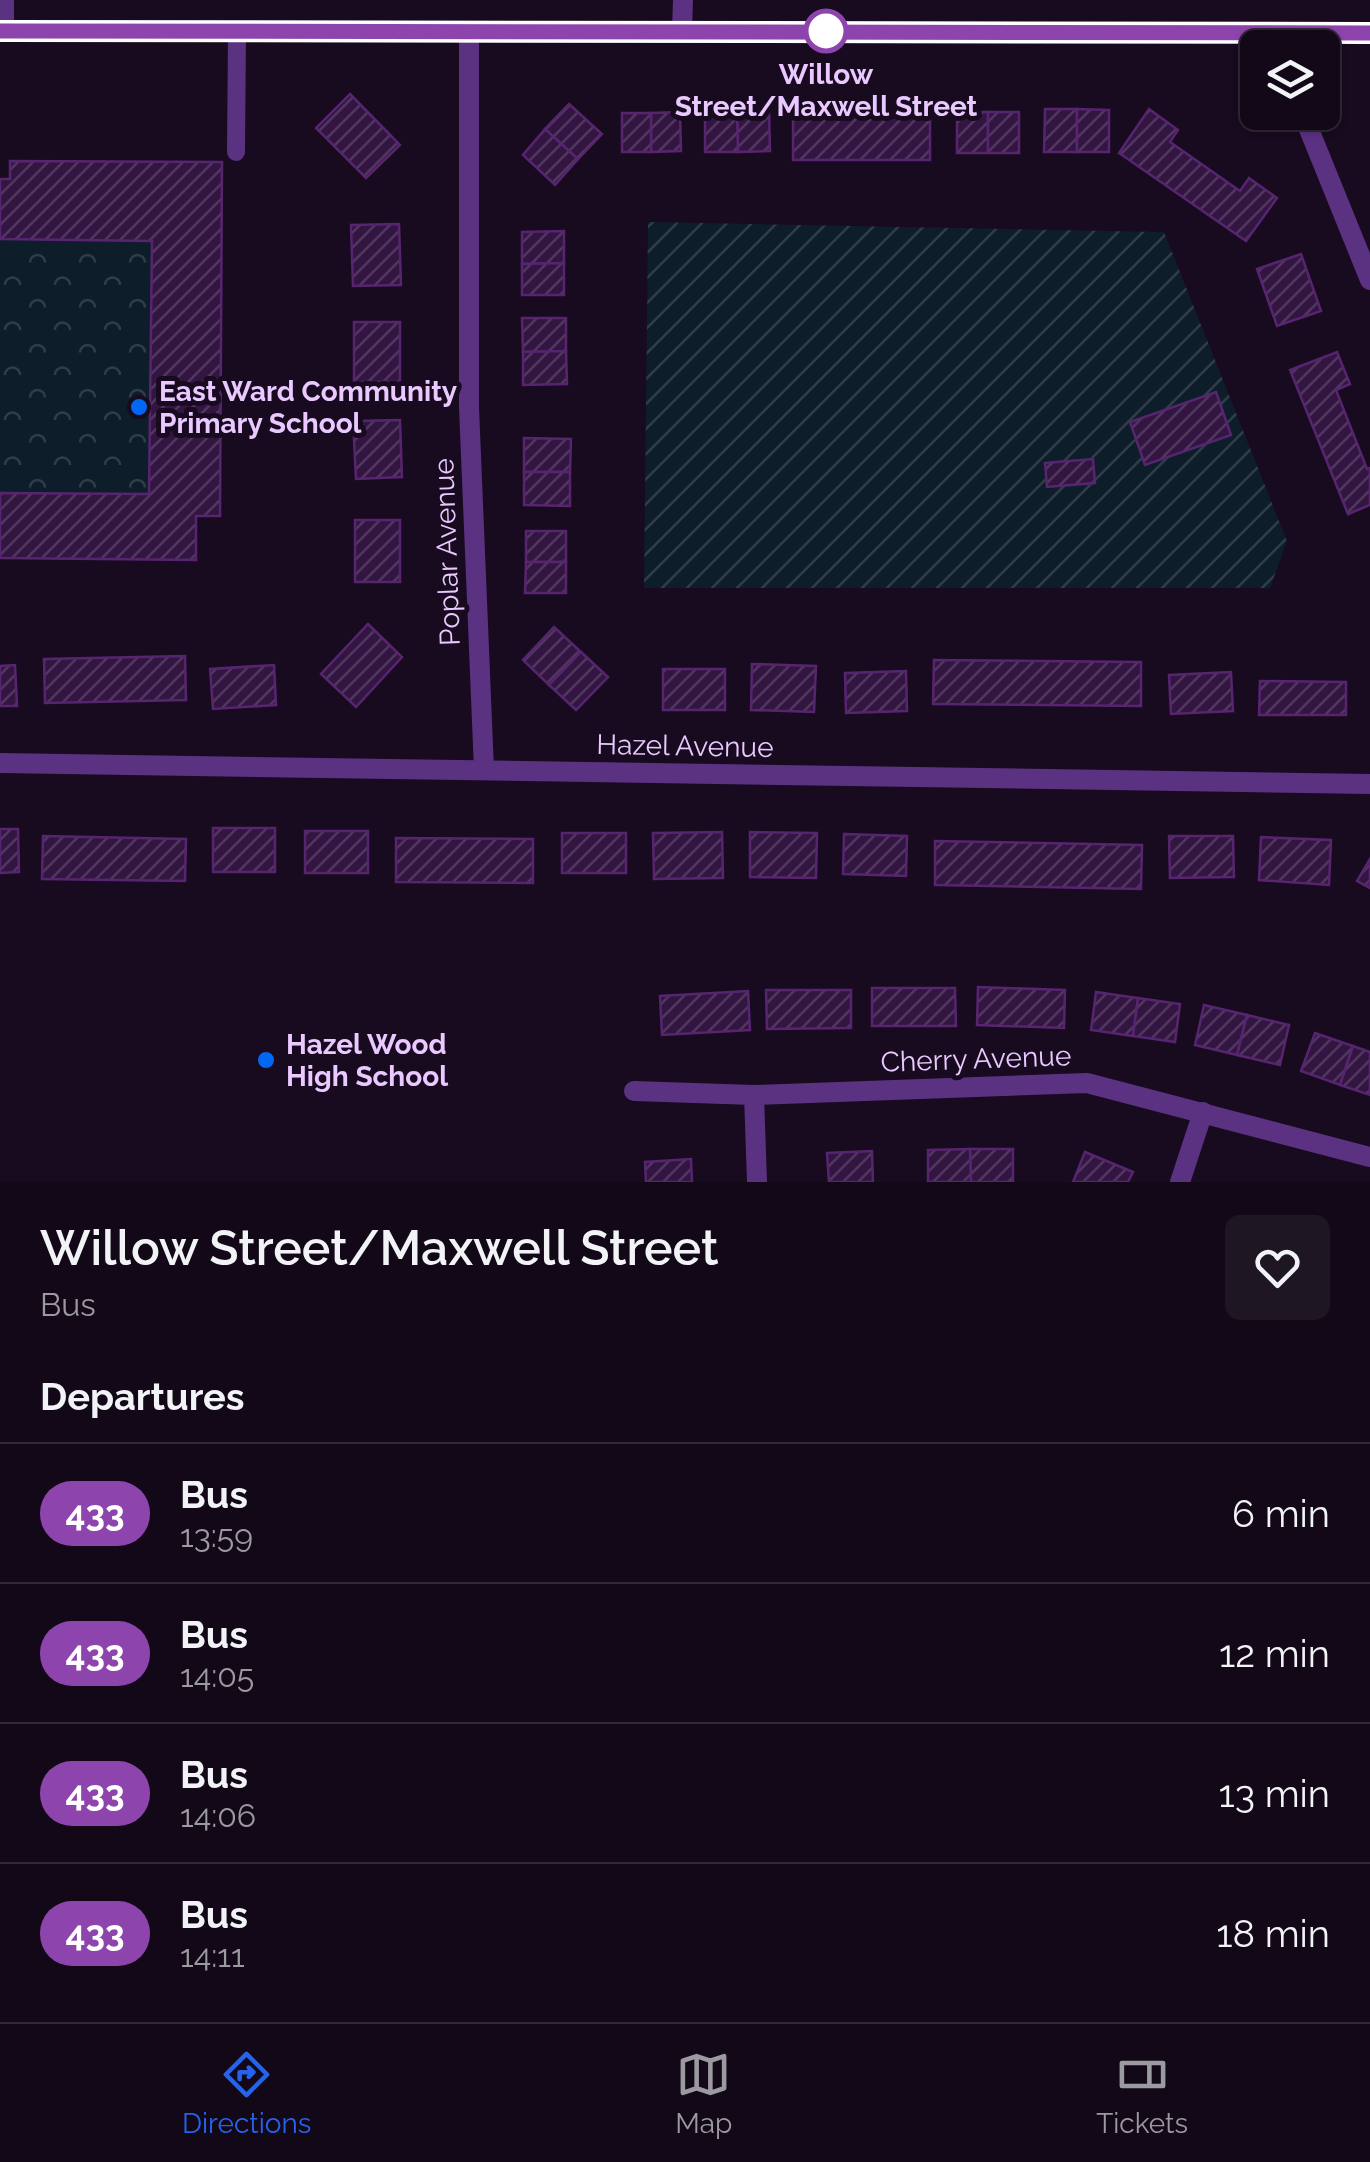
<!DOCTYPE html>
<html lang="en">
<head>
<meta charset="utf-8">
<style>
  body { margin:0; font-family:Raleway,sans-serif; background:#1f1624; color:#f1f3f6; height:100vh; display:flex; flex-direction:column; font-size:38px; white-space:nowrap }
  * { box-sizing:border-box; margin:0 }
  p { font-size:32px; color:#9c9aa1 }
  .icon { flex:none; width:55px; height:55px; fill:none; stroke:currentColor; stroke-width:2; stroke-linecap:round; stroke-linejoin:round }
  .map { position:relative; height:1182px; overflow:hidden }
  .side { display:flex; flex-direction:column; background:#120817; flex:1 }
  .side>* { flex:none }
  .badge { padding:0 20px; border-radius:32px; font-size:35px; line-height:65px }
  .fabs { position:absolute; left:1240px; top:30px; display:grid; gap:20px }
  .fabs a { display:grid; place-items:center; width:100px; height:100px; border-radius:15px; background:#120817; box-shadow:0 2px 8px #0004,0 0 0 2px #312936; font-size:50px }
  .map>.badge { position:absolute; translate:-50% -50%; box-shadow:0 0 0 5px #fff }
  h2 { padding:0 40px; font-size:38px; line-height:90px }
  .round { display:grid; place-items:center; flex:none; width:105px; height:105px; border-radius:15px; background:#1f1624 }
  .headline { display:flex; align-items:center; justify-content:space-between; height:170px; padding:0 40px }
  h1 { font-size:48px; font-weight:600; line-height:75px }
  ul { padding:0; list-style:none }
  li { display:flex; align-items:center; gap:30px; height:140px; padding:0 40px; border-top:2px solid #312936 }
  li div { flex:1 }
  li b { display:block; font-size:38px }
  li em { font-style:normal }
  li .badge { min-width:110px; font-weight:700; text-align:center }
  .tabs { display:flex; justify-content:space-around; align-items:center; height:140px; border-top:2px solid #312936; background:#120817; font-size:28px; color:#9c9aa1 }
  .tabs a { display:grid; justify-items:center; gap:5px }
  .tabs .active { color:#2563eb }
  .map>svg:first-child { display:block }
  .park { fill:url(#park-crowns) }
  .garden { fill:url(#garden-furrows) }
  .building { fill:url(#building-hatch); stroke:#572570; stroke-width:2.5 }
  .lines { fill:none; stroke-linecap:round; stroke-linejoin:round }
  .lane { stroke:#5b3182; stroke-width:18 }
  .street { stroke:#5b3182; stroke-width:20 }
  .line-casing { stroke:#fff; stroke-width:22 }
  .line { stroke:#8e44ad; stroke-width:15 }
  .stop-dot { fill:#fff; stroke:#8e44ad; stroke-width:5 }
  .poi-dot { fill:#0068f4; stroke:#180a1f; stroke-width:4 }
  .labels { text-anchor:middle; dominant-baseline:central; stroke-width:10; stroke-linejoin:round; paint-order:stroke }
  .stop-label { font-size:28px; font-weight:bold; fill:#e9c9ff; stroke:#180a1f }
  .poi-label { font-size:28px; font-weight:bold; fill:#e9c9ff; stroke:#180a1f; text-anchor:start }
  .street-label { font-size:28px; fill:#e9c9ff; stroke:#180a1f }
</style>
</head>
<body>
<div class="map">
<svg width="1370" height="1182" viewBox="0 0 1370 1182">
  <defs>
    <pattern id="park-crowns" width="20" height="18" patternUnits="userSpaceOnUse" patternTransform="scale(2.5)"><rect width="20" height="18" fill="#0d1d2a"/><path d="M2 6a3 3 0 1 1 6 0M12 15a3 3 0 1 1 6 0" fill="none" stroke="#303c4a"/></pattern>
    <pattern id="garden-furrows" width="10" height="10" patternUnits="userSpaceOnUse" patternTransform="scale(2.5)"><rect width="10" height="10" fill="#0d1d2a"/><path d="M-1 1l2-2M0 10L10 0M9 11l2-2" fill="none" stroke="#303c4a"/></pattern>
    <pattern id="building-hatch" width="6" height="6" patternUnits="userSpaceOnUse" patternTransform="scale(2.5)"><rect width="6" height="6" fill="#331542"/><path d="M-1 1l2-2M0 6l6-6M5 7l2-2" fill="none" stroke="#51365e"/></pattern>
  </defs>
  <rect width="100%" height="100%" fill="#180a1f"/>
  <path class="park" d="M 0,239 L 152,241 L 149,494 L 0,493 Z"/>
  <path class="garden" d="M 648,222 L 1164,232 L 1287,541 L 1270,588 L 644,588 Z"/>
  <g class="building">
    <path d="M 350,94 L 400,145 L 366,178 L 316,128 Z"/>
    <path d="M 569,104 L 602,134 L 578,159 L 545,129 Z"/>
    <path d="M 769,109 L 770,151 L 738,152 L 737,110 Z"/>
    <path d="M 1045,109 L 1077,109 L 1077,152 L 1044,152 Z"/>
    <path d="M 1077,109 L 1109,110 L 1109,152 L 1077,152 Z"/>
    <path d="M 1149,109 L 1178,130 L 1170,142 L 1240,191 L 1249,178 L 1277,198 L 1246,241 L 1119,153 Z"/>
    <path d="M 705,110 L 737,110 L 738,152 L 705,152 Z"/>
    <path d="M 680,112 L 681,151 L 651,152 L 651,113 Z"/>
    <rect x="957" y="112" width="31" height="41"/>
    <rect x="988" y="112" width="31" height="41"/>
    <rect x="622" y="113" width="29" height="39"/>
    <rect x="793" y="116" width="137" height="44"/>
    <path d="M 545,129 L 578,159 L 555,185 L 523,155 Z"/>
    <path d="M 10,161 L 222,162 L 220,516 L 196,516 L 196,560 L 0,558 L 0,493 L 149,494 L 152,241 L 0,239 L 0,179 L 10,179 Z"/>
    <path d="M 399,224 L 401,285 L 353,286 L 351,225 Z"/>
    <path d="M 564,231 L 564,263 L 522,264 L 522,232 Z"/>
    <path d="M 1301,254 L 1321,311 L 1277,326 L 1257,269 Z"/>
    <path d="M 564,263 L 564,295 L 522,295 L 522,264 Z"/>
    <path d="M 522,318 L 566,318 L 566,351 L 523,352 Z"/>
    <rect x="354" y="322" width="46" height="60"/>
    <path d="M 566,351 L 567,384 L 523,385 L 523,352 Z"/>
    <path d="M 1337,352 L 1350,384 L 1336,390 L 1367,469 L 1370,468 L 1370,505 L 1348,514 L 1290,370 Z"/>
    <path d="M 1216,392 L 1231,435 L 1145,465 L 1130,422 Z"/>
    <path d="M 400,420 L 402,477 L 356,479 L 353,421 Z"/>
    <path d="M 524,438 L 571,439 L 570,472 L 524,472 Z"/>
    <path d="M 1093,459 L 1095,483 L 1047,487 L 1045,463 Z"/>
    <path d="M 524,472 L 570,472 L 570,506 L 524,505 Z"/>
    <rect x="355" y="520" width="45" height="62"/>
    <rect x="526" y="531" width="40" height="31"/>
    <path d="M 526,562 L 566,562 L 566,593 L 525,593 Z"/>
    <path d="M 368,624 L 402,657 L 356,707 L 321,674 Z"/>
    <path d="M 554,627 L 581,652 L 549,685 L 523,660 Z"/>
    <path d="M 581,652 L 608,677 L 576,710 L 549,685 Z"/>
    <path d="M 185,656 L 186,700 L 45,703 L 44,659 Z"/>
    <path d="M 934,660 L 1141,662 L 1141,706 L 933,704 Z"/>
    <path d="M 752,664 L 816,666 L 814,712 L 751,710 Z"/>
    <path d="M 15,665 L 17,706 L 0,706 L 0,666 Z"/>
    <path d="M 274,665 L 276,705 L 213,709 L 210,669 Z"/>
    <rect x="663" y="669" width="62" height="41"/>
    <path d="M 906,671 L 907,711 L 846,713 L 845,673 Z"/>
    <path d="M 1231,672 L 1233,711 L 1171,714 L 1169,675 Z"/>
    <path d="M 1260,681 L 1346,682 L 1346,715 L 1259,715 Z"/>
    <rect x="213" y="828" width="62" height="44"/>
    <path d="M 0,829 L 18,829 L 19,872 L 0,873 Z"/>
    <rect x="305" y="831" width="63" height="42"/>
    <path d="M 722,832 L 723,878 L 654,879 L 653,833 Z"/>
    <path d="M 750,832 L 817,833 L 816,878 L 750,877 Z"/>
    <rect x="562" y="833" width="64" height="40"/>
    <path d="M 844,834 L 907,836 L 906,876 L 843,874 Z"/>
    <path d="M 43,836 L 186,839 L 185,881 L 42,879 Z"/>
    <path d="M 1169,836 L 1233,836 L 1234,877 L 1170,878 Z"/>
    <path d="M 1261,837 L 1331,840 L 1329,885 L 1259,880 Z"/>
    <path d="M 396,838 L 533,839 L 533,883 L 396,882 Z"/>
    <path d="M 935,841 L 1142,845 L 1141,889 L 935,885 Z"/>
    <path d="M 1370,859 L 1370,888 L 1357,881 Z"/>
    <path d="M 978,987 L 1065,990 L 1064,1028 L 977,1025 Z"/>
    <path d="M 872,988 L 955,988 L 956,1026 L 872,1026 Z"/>
    <path d="M 766,990 L 851,990 L 851,1028 L 767,1029 Z"/>
    <path d="M 748,991 L 750,1030 L 662,1035 L 660,996 Z"/>
    <path d="M 1096,992 L 1138,998 L 1133,1036 L 1091,1030 Z"/>
    <path d="M 1138,998 L 1180,1004 L 1175,1042 L 1133,1036 Z"/>
    <path d="M 1204,1005 L 1247,1015 L 1237,1055 L 1195,1045 Z"/>
    <path d="M 1247,1015 L 1289,1025 L 1280,1065 L 1237,1055 Z"/>
    <path d="M 1315,1033 L 1353,1046 L 1340,1085 L 1301,1071 Z"/>
    <path d="M 1353,1046 L 1370,1052 L 1370,1095 L 1340,1085 Z"/>
    <path d="M 970,1149 L 1013,1149 L 1013,1182 L 971,1182 Z"/>
    <path d="M 970,1149 L 971,1182 L 928,1182 L 928,1150 Z"/>
    <path d="M 872,1151 L 873,1182 L 829,1182 L 827,1153 Z"/>
    <path d="M 1085,1152 L 1133,1172 L 1128,1182 L 1073,1182 Z"/>
    <path d="M 691,1159 L 692,1182 L 646,1182 L 645,1162 Z"/>
  </g>
  <g class="lines">
    <path class="lane" d="M 236,152 L 237,31"/>
    <g class="street">
      <path d="M 0,31 L 1370,33"/>
      <path d="M 4,31 L 4,0"/>
      <path d="M 469,31 L 469,407 L 484,770"/>
      <path d="M 682,31 L 683,0"/>
      <path d="M 1302,112 L 1370,280"/>
      <path d="M 0,763 L 1370,784"/>
      <path d="M 634,1091 L 754,1095 L 1087,1083 L 1370,1157"/>
      <path d="M 754,1095 L 757,1182"/>
      <path d="M 1180,1182 L 1203,1112"/>
    </g>
  </g>
  <g class="lines">
    <defs>
      <path id="line" d="M 0,31 L 1370,33"/>
    </defs>
    <use href="#line" class="line-casing"/>
    <use href="#line" class="line"/>
  </g>
  <circle class="stop-dot" cx="826" cy="31" r="20"/>
  <g class="poi-dot">
    <circle cx="139" cy="407" r="10"/>
    <circle cx="266" cy="1060" r="10"/>
  </g>
  <g class="labels">
    <g class="stop-label">
      <text x="826" y="74">Willow<tspan x="826" dy="32">Street/Maxwell Street</tspan></text>
    </g>
    <g class="poi-label">
      <text x="159" y="391">East Ward Community<tspan x="159" dy="32">Primary School</tspan></text>
      <text x="286" y="1044">Hazel Wood<tspan x="286" dy="32">High School</tspan></text>
    </g>
    <g class="street-label">
      <text transform="translate(447 552) rotate(-92)">Poplar Avenue</text>
      <text transform="translate(685 746) rotate(1)">Hazel Avenue</text>
      <text transform="translate(976 1059) rotate(-2)">Cherry Avenue</text>
    </g>
  </g>
</svg>
<div class="fabs">
<a><svg class="icon" aria-label="layers" viewBox="0 0 24 24"><path d="M12 4l9 5-9 5-9-5zM3 14l9 5 9-5"/></svg></a>
</div>
</div>
<section class="side">
<div class="headline"><div><h1>Willow Street/Maxwell Street</h1><p>Bus</p></div><a class="round"><svg class="icon" aria-label="heart" viewBox="0 0 24 24"><path d="M12 20l-8-8c-3-5 5-10 8-4 3-6 11-1 8 4z"/></svg></a></div>
<h2>Departures</h2>
<ul>
<li><span class="badge" style="background:#8e44ad;color:#fff">433</span><div><b>Bus</b><p>13:59</p></div><em>6 min</em></li>
<li><span class="badge" style="background:#8e44ad;color:#fff">433</span><div><b>Bus</b><p>14:05</p></div><em>12 min</em></li>
<li><span class="badge" style="background:#8e44ad;color:#fff">433</span><div><b>Bus</b><p>14:06</p></div><em>13 min</em></li>
<li><span class="badge" style="background:#8e44ad;color:#fff">433</span><div><b>Bus</b><p>14:11</p></div><em>18 min</em></li>
</ul>
</section>
<nav class="tabs">
<a class="active"><svg class="icon" aria-label="directions" viewBox="0 0 24 24"><path d="M12 3l9 9-9 9-9-9zM9 14v-3h6M13 9l2 2-2 2"/></svg>Directions</a>
<a><svg class="icon" aria-label="map" viewBox="0 0 24 24"><path d="M3 6l6-2 6 2 6-2v14l-6 2-6-2-6 2zM9 4v14M15 6v14"/></svg>Map</a>
<a><svg class="icon" aria-label="tickets" viewBox="0 0 24 24"><path d="M3 7h18v10H3zM15 7v10"/></svg>Tickets</a>
</nav>
</body>
</html>
